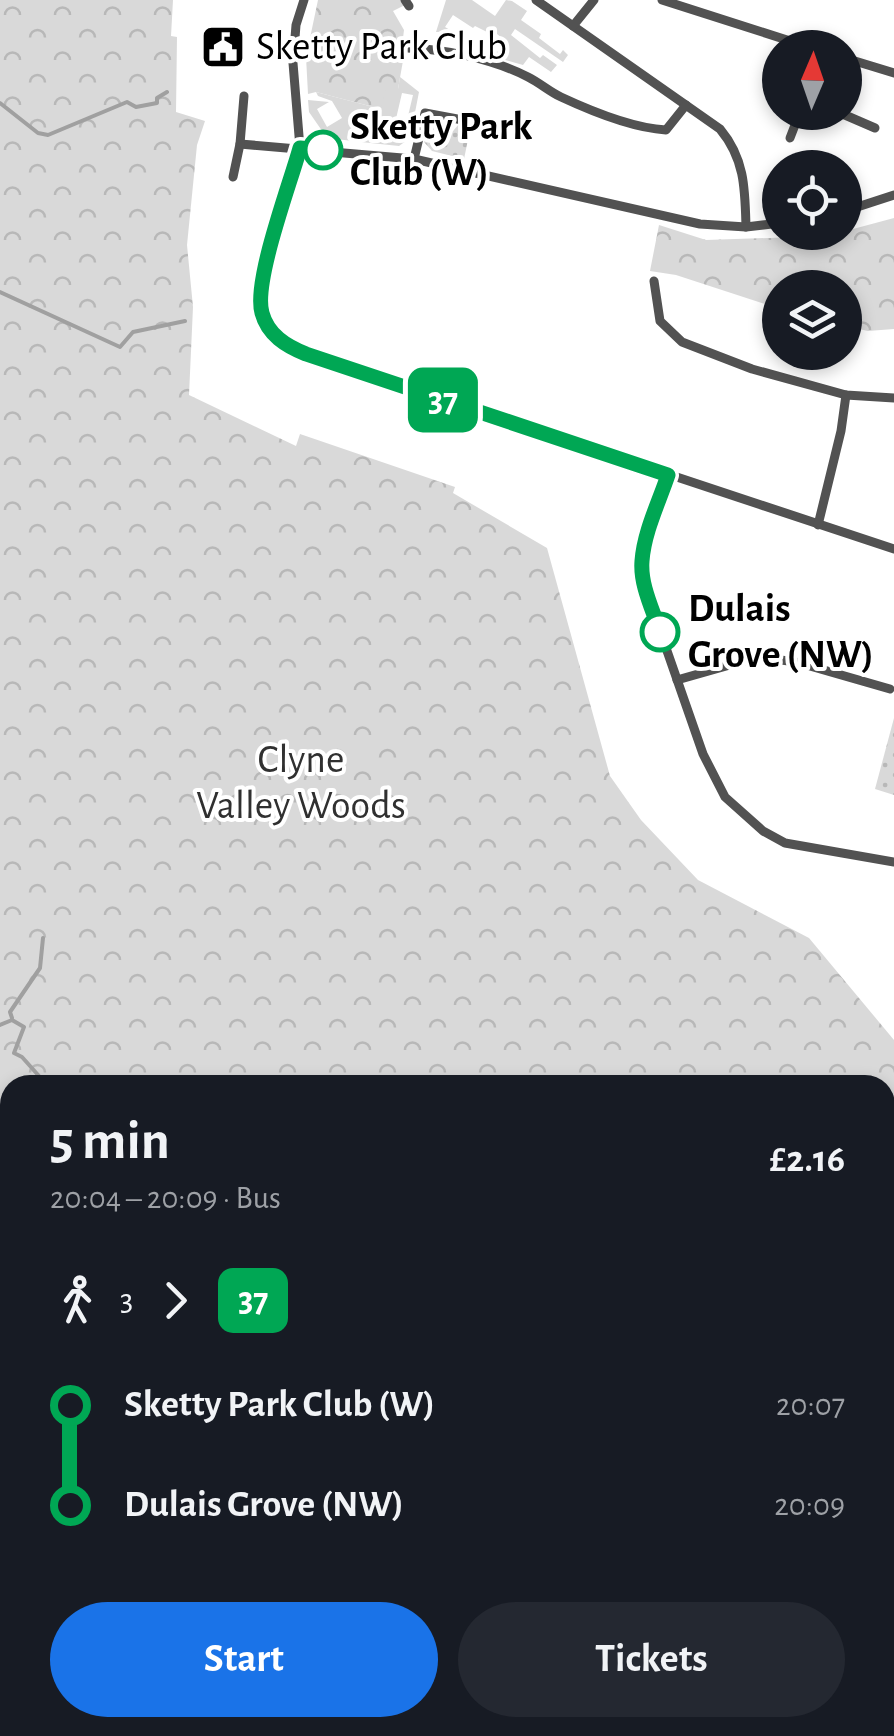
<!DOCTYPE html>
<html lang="en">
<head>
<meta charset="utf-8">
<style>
  body { margin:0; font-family:"Alegreya Sans",sans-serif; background:#242831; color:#f1f3f6; height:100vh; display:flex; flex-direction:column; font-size:38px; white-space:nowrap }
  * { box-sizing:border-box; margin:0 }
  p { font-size:32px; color:#9ea1a6 }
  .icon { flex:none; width:55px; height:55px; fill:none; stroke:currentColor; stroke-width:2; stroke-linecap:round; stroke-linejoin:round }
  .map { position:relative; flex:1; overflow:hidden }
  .details { position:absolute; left:0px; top:1075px; width:895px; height:662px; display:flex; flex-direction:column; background:#171b24; border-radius:30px 30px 0 0; box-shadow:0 5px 15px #0003 }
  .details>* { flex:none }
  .badge { padding:0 20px; border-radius:15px; font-size:35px; line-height:65px }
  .needle { width:65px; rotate:2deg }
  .tools { position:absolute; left:762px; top:30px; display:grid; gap:20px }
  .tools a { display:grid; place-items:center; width:100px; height:100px; border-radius:50%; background:#171b24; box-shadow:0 5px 15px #0003; font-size:50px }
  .map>.badge { position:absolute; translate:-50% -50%; box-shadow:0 0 0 5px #fff }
  .legs { display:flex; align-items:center; gap:15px; height:110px; padding:0 50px; font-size:32px }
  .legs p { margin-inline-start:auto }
  .head { display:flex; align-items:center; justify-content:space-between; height:170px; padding:0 50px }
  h1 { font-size:55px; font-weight:700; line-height:75px }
  .action { display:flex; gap:20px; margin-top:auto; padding:20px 50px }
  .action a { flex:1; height:115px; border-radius:60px; background:#1a73e8; color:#fff; font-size:40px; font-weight:700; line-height:115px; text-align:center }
  .action a+a { background:#242831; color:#f1f3f6 }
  ul { padding:0 50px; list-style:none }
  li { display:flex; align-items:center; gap:35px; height:100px; font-size:38px }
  li i { display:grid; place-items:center; width:15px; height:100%; margin:0 12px; background:currentColor }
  li i::after { content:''; width:25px; height:25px; margin:-12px; border:8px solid; border-radius:50%; background:#171b24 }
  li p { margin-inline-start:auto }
  li:first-child i { background:linear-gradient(#0000 50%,currentColor 0) }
  li:last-child i { background:linear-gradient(currentColor 50%,#0000 0) }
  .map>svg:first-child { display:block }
  .grass { fill:url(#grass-dots) }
  .forest { fill:url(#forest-crowns); fill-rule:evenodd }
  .garden { fill:#d9d9d9; fill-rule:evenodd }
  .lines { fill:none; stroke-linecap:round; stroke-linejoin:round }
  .stream { stroke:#a0a0a0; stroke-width:4 }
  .street { stroke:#525252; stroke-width:9 }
  .line-1-casing { stroke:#fff; stroke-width:22 }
  .line-1 { stroke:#00a754; stroke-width:15 }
  .stop-1-dot { fill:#fff; stroke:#00a754; stroke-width:5 }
  .labels { text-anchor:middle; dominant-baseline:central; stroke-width:8; stroke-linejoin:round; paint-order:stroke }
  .poi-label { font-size:40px; fill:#000; stroke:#fff; text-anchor:start }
  .stop-label { font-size:40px; font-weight:bold; fill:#000; stroke:#fff; text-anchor:start }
  .park-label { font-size:40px; fill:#303030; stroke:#fff }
</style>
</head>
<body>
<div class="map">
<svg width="894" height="1736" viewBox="0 0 894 1736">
  <defs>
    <pattern id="grass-dots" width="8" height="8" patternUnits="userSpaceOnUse" patternTransform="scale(2.5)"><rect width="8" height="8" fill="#d9d9d9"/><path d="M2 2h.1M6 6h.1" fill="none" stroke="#b8b8b8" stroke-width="1.8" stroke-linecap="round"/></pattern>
    <pattern id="forest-crowns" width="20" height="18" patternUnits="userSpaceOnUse" patternTransform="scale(2.5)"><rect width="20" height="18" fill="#d9d9d9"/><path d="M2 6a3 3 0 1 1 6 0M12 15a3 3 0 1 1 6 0" fill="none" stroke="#b8b8b8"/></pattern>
  </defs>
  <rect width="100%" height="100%" fill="#fff"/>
  <g class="grass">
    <path d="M 431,118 L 441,119 L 445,130 L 453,131 L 459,124 L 471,125 L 464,159 L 432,151 L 424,142 Z"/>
    <path d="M 894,718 L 894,795 L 875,789 Z"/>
  </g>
  <g class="forest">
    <path d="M 0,0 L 173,0 L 171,36 L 177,37 L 176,112 L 205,121 L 197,145 L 187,245 L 193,307 L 189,395 L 296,446 L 300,434 L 455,487 L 453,493 L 547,548 L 610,776 L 641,820 L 698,880 L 809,938 L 894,1040 L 894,1736 L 0,1736 ZM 10,1085 L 885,1085 L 885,1728 L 10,1728 Z"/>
    <path d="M 318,0 L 401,0 L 405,5 L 393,11 L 404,30 L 401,54 L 404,55 L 398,89 L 381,109 L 316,92 L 308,94 L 306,57 Z"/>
    <path d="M 894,218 L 894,329 L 868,331 L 845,326 L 845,288 L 780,288 L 780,309 L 676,275 L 650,271 L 659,225 L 706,240 L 827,236 Z"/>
  </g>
  <g class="garden">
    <path d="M 446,0 L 472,0 L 495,16 L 506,0 L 512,1 L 527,11 L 521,20 L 541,34 L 539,38 L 560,54 L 563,50 L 568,55 L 563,62 L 515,29 L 511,35 L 540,58 L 543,55 L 557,65 L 551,72 L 529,57 L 523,65 L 459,47 L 461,42 L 443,32 L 436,32 ZM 453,15 L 473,28 L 475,26 L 495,36 L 497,34 L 506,41 L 498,52 L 488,46 L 486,48 L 477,42 L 475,45 L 445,27 Z"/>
    <path d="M 400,77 L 419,92 L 410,138 L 399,146 L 361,142 L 362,132 L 366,128 L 372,129 L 374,117 L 360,114 L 353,141 L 327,138 L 309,112 L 308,100 L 329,102 L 317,109 L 327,127 L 342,118 L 332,101 L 318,96 L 316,92 L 381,109 L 386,87 L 398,89 ZM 402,93 L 413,95 L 403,137 L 375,131 L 377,119 L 395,123 Z"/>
  </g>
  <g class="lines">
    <g class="stream">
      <path d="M 0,103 L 38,133 L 48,135 L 127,102 L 136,107 L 157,103 L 157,98 L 167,92"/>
      <path d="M 0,292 L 120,347 L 133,332 L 185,321"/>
      <path d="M 12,1018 L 10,1012 L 40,968 L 43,938"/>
      <path d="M 0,1025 L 12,1020 L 24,1027 L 14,1053 L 22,1057 L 47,1085"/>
      <path d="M 670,1736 L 671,1728"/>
    </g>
    <g class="street">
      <path d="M 304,0 L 296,25 L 293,63 L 300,148 L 260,300 C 264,329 279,343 306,354 L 894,549"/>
      <path d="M 405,0 L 409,6"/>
      <path d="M 536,0 L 720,129 C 745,159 745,189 746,227"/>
      <path d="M 662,0 L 812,48"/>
      <path d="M 573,26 L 594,0"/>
      <path d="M 407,48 C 446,49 493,59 528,77 C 540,83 550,92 561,97 C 591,111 633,128 666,130 L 686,105"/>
      <path d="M 845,58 L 894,73"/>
      <path d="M 838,112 L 875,128"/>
      <path d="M 790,138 L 800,112"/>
      <path d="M 240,144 L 414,159 L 700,224 L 746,227 L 780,223"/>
      <path d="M 414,159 L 425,113 L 468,121"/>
      <path d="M 233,177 L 240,144 L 244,96"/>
      <path d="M 845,211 L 894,195"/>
      <path d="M 654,281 L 660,321 L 682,342 L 752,369 L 846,395 L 894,398"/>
      <path d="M 668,475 C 656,510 640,544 643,582 L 703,754 L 725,797 L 763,831 L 785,843 L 894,862"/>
      <path d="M 818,525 L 841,431 L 846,395"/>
      <path d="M 677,680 L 758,657 L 796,662 L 890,689"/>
    </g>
  </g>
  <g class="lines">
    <defs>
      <path id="line-1" d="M 323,150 L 300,148 C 290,184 253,282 262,313 C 268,335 286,346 306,354 L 668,475 C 659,502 644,532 642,561 C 640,585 653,610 660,632"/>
    </defs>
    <use href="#line-1" class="line-1-casing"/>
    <use href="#line-1" class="line-1"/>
  </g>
  <defs>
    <symbol id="civic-square" viewBox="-11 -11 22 22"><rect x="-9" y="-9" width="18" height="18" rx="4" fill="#000" stroke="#fff"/><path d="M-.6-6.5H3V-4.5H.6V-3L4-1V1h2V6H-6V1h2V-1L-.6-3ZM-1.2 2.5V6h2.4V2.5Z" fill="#fff"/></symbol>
  </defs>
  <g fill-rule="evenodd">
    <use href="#civic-square" x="198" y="22" width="50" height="50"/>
  </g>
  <g class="stop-1-dot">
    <circle cx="323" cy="150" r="18"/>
    <circle cx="660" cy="632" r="18"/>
  </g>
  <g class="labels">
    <g class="poi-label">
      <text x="256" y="47">Sketty Park Club</text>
    </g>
    <g class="stop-label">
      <text x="350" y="127">Sketty Park<tspan x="350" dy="46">Club (W)</tspan></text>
      <text x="688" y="609">Dulais<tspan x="688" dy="46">Grove (NW)</tspan></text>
    </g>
    <g class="park-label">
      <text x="301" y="760">Clyne<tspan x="301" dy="46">Valley Woods</tspan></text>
    </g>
  </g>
</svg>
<div class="tools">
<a><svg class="needle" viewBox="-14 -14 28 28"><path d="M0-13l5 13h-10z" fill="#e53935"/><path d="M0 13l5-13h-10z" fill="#9ea1a6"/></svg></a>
<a><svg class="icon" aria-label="locate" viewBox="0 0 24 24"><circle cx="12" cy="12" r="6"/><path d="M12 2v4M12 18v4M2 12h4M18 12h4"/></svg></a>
<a><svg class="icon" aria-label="layers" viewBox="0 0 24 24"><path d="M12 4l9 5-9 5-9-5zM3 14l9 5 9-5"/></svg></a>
</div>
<b class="badge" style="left:443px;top:400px;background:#00a754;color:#fff">37</b>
<section class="details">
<div class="head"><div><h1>5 min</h1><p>20:04 – 20:09 · Bus</p></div><b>£2.16</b></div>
<div class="legs"><svg class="icon" aria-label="walk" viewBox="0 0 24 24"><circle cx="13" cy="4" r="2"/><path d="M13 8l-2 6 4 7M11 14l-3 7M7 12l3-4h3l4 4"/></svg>3<svg class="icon" aria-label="forward" viewBox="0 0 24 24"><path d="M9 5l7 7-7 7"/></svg><b class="badge" style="background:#00a754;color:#fff">37</b></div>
<ul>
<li><i style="color:#00a754"></i><b>Sketty Park Club (W)</b><p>20:07</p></li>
<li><i style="color:#00a754"></i><b>Dulais Grove (NW)</b><p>20:09</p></li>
</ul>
<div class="action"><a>Start</a><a>Tickets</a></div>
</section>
</div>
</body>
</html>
